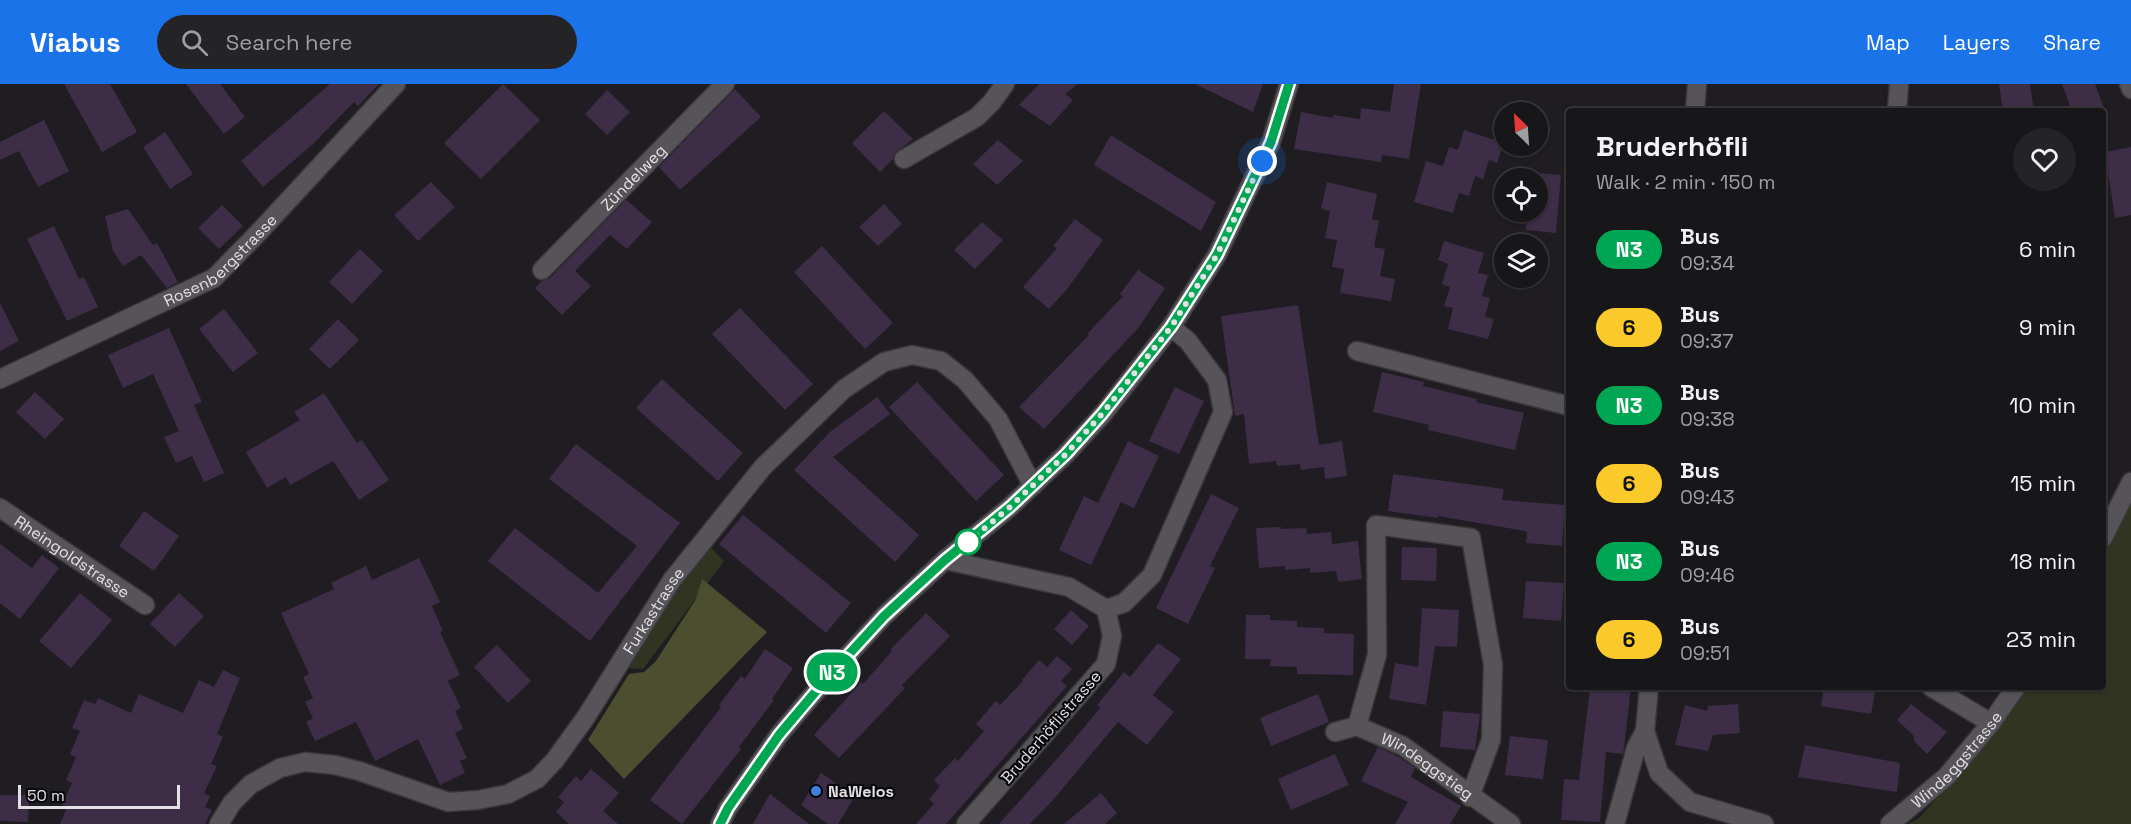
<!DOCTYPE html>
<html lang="en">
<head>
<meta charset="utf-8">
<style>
  body { margin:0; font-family:"Space Grotesk",sans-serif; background:#242326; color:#f1f3f6; height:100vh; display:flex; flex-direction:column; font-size:22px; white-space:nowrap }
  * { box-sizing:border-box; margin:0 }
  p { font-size:20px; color:#9e9fa2 }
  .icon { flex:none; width:33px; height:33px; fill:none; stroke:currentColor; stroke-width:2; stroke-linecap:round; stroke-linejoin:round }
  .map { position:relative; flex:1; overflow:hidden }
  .side { position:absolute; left:1566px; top:24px; width:540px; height:582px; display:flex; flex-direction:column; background:#171619; border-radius:6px; box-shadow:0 2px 4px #0004,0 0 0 2px #363538 }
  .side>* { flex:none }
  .badge { padding:0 12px; border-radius:20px; font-size:21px; line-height:39px }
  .needle { width:39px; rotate:335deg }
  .buttons { position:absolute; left:1494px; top:18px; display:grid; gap:12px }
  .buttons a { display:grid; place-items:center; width:54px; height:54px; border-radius:50%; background:#171619; box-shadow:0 2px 4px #0004,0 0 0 2px #363538; font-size:30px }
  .scale { position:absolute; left:18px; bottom:15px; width:162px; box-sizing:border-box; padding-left:6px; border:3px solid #e3e1e4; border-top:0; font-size:16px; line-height:21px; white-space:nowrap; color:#e3e1e4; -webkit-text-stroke:4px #080709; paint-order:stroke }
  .you { position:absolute; width:30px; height:30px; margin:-15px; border:4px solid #fff; border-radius:50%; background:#1a73e8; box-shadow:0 0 0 9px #1a73e833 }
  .map>.badge { position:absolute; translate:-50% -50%; box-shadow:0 0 0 3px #fff }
  .round { display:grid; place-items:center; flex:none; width:63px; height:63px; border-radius:32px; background:#242326 }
  .headline { display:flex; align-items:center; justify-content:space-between; height:102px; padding:0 30px }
  h1 { font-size:28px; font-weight:700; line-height:45px }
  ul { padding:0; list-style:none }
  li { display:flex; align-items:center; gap:18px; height:78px; padding:0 30px }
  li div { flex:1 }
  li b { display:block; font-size:22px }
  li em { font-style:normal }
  li .badge { min-width:66px; font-weight:700; text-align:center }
  header { display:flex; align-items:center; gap:36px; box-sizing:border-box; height:84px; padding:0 30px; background:#1a73e8; color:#fff }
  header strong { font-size:28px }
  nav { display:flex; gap:33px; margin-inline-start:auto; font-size:21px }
  .search { width:420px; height:54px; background:#242326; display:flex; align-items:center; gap:15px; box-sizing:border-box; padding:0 21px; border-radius:33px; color:#9e9fa2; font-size:22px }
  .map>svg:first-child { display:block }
  .green { fill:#313420 }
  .forest { fill:#4b4f30 }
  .building { fill:#3d2d47 }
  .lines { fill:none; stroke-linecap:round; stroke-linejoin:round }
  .minor-casing { stroke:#39373a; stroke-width:21 }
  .minor { stroke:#575459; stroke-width:18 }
  .line-casing { stroke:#fff; stroke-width:14 }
  .line { stroke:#00a651; stroke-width:9 }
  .walk { stroke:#e3e1e4; stroke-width:6; stroke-dasharray:0 10.8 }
  .stop-dot { fill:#fff; stroke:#00a651; stroke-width:3 }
  .shop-dot { fill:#3f7fe0; stroke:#080709; stroke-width:2 }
  .labels { text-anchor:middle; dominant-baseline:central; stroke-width:4.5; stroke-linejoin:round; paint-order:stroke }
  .street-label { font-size:16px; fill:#e3e1e4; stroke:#080709 }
  .poi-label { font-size:16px; font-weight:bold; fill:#e3e1e4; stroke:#080709; text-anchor:start }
</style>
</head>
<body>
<header>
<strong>Viabus</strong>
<div class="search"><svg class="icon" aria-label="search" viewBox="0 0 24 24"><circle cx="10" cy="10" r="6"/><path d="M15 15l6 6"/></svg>Search here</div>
<nav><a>Map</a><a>Layers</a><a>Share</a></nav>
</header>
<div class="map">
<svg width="2131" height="740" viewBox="0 0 2131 740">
  <rect width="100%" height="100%" fill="#1f1d21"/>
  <g class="green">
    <path d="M 2131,418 L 2131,740 L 1908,740 L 1919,734 L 1998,646 L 2028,603 L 2103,603 L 2103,475 Z"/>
    <path d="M 707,460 L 724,477 L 643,585 L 627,584 L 665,517 Z"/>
  </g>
  <path class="forest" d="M 702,495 L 767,548 L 624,695 L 588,656 L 629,590 L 644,588 L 656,577 L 696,515 Z"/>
  <g class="building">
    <path d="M 64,0 L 110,0 L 137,48 L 102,68 Z"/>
    <path d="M 186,0 L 220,0 L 245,33 L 224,50 Z"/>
    <path d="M 330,0 L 379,0 L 358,22 L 354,18 L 313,60 L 263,103 L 241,77 Z"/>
    <path d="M 503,0 L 540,36 L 481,95 L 444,59 Z"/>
    <path d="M 1039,0 L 1078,0 L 1065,10 L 1073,16 L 1050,42 L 1019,21 Z"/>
    <path d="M 1195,0 L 1263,0 L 1253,28 Z"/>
    <path d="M 1394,0 L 1421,0 L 1409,75 L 1382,71 L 1381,78 L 1294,65 L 1301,28 L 1333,34 L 1333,31 L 1360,35 L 1361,24 L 1390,28 Z"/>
    <path d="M 1999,0 L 2030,0 L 2034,27 L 2003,27 Z"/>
    <path d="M 2062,0 L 2095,0 L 2105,27 L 2072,27 Z"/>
    <path d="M 735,5 L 761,33 L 680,106 L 659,83 Z"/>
    <path d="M 607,6 L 630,28 L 607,51 L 585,30 Z"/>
    <path d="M 884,27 L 913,55 L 895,69 L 893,75 L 880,88 L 852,59 Z"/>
    <path d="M 44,36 L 69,87 L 38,103 L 19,67 L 0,76 L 0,58 Z"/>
    <path d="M 1464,46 L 1504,59 L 1497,79 L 1489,76 L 1483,95 L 1475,92 L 1469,112 L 1459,109 L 1453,129 L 1414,118 L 1426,77 L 1443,82 L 1449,63 L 1458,66 Z"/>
    <path d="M 165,48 L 193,90 L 170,105 L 143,63 Z"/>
    <path d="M 1111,51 L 1216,118 L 1201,147 L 1094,81 Z"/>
    <path d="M 998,56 L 1023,77 L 997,101 L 973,80 Z"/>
    <path d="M 2131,63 L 2131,131 L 2115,134 L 2105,68 Z"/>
    <path d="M 1538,89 L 1561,91 L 1556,149 L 1526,146 L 1527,128 L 1538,128 Z"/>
    <path d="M 431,98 L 455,123 L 418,157 L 394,131 Z"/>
    <path d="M 1327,98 L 1377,110 L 1372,135 L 1379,137 L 1374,163 L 1385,165 L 1380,192 L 1395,195 L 1391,217 L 1340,209 L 1344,185 L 1332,183 L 1337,156 L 1325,154 L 1330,127 L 1321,125 Z"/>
    <path d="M 626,116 L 652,138 L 627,165 L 610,151 L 575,187 L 591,202 L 562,231 L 535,204 L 542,197 L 550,194 Z"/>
    <path d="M 884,120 L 902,140 L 878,162 L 859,143 Z"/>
    <path d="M 222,121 L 243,142 L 219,165 L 198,144 Z"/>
    <path d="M 128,125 L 153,161 L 157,159 L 178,198 L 167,204 L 141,171 L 123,182 L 113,167 L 105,132 Z"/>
    <path d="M 1075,135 L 1103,156 L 1067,205 L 1049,225 L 1023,203 L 1057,164 L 1053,162 Z"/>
    <path d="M 982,138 L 1003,156 L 975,185 L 954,166 Z"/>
    <path d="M 54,142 L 79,195 L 84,193 L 98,223 L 67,237 L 27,155 Z"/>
    <path d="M 1444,157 L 1484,169 L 1478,189 L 1488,191 L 1482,212 L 1490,214 L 1485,233 L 1494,235 L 1488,255 L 1448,245 L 1453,224 L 1444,222 L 1450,203 L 1442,200 L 1448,180 L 1438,176 Z"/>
    <path d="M 822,162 L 893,239 L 865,265 L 794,188 Z"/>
    <path d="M 360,165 L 383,187 L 352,220 L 329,198 Z"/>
    <path d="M 1138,186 L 1165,204 L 1139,243 L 1044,345 L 1019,323 L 1089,251 L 1087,250 L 1123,212 L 1120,210 Z"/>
    <path d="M 0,219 L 19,257 L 0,267 Z"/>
    <path d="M 1298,221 L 1319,361 L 1342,357 L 1347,392 L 1325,395 L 1324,383 L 1301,386 L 1300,380 L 1277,382 L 1276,377 L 1249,380 L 1244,330 L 1235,332 L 1221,232 Z"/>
    <path d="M 740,224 L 813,300 L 785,326 L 712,250 Z"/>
    <path d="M 224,225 L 258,269 L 233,288 L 199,245 Z"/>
    <path d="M 338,235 L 359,256 L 330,285 L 309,265 Z"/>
    <path d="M 169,244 L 202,318 L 194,321 L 224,389 L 204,398 L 192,372 L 176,379 L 164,353 L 179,347 L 153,290 L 123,304 L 108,271 Z"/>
    <path d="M 1382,288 L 1424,298 L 1423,302 L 1477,315 L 1476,318 L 1524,329 L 1515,366 L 1428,346 L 1429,341 L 1373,328 Z"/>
    <path d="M 662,295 L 743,369 L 718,397 L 636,324 Z"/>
    <path d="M 917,298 L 1004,391 L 976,417 L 889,323 Z"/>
    <path d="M 1175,303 L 1204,317 L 1179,370 L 1149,357 Z"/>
    <path d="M 35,308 L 64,335 L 45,355 L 16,328 Z"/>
    <path d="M 324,309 L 357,359 L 362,356 L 389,396 L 359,416 L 333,377 L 290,401 L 286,393 L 267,404 L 246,368 L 300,336 L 294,328 Z"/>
    <path d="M 877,313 L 890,330 L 833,373 L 919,451 L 895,478 L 794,386 L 830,348 Z"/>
    <path d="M 1128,357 L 1159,372 L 1134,424 L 1121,418 L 1091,481 L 1059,466 L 1084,412 L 1098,419 Z"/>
    <path d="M 576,360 L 680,439 L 590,557 L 488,477 L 515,444 L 598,509 L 637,462 L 549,395 Z"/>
    <path d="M 1393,390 L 1504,405 L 1502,416 L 1565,421 L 1562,462 L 1526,459 L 1527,448 L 1525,447 L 1438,432 L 1438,434 L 1388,427 Z"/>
    <path d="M 1211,410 L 1239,424 L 1210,482 L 1215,484 L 1188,540 L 1156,524 Z"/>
    <path d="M 144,427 L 179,452 L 154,487 L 119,462 Z"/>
    <path d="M 743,431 L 851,519 L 826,549 L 719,460 Z"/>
    <path d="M 1281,443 L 1281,445 L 1306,444 L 1307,450 L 1331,448 L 1332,460 L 1358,457 L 1362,495 L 1338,498 L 1336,487 L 1310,489 L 1310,484 L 1285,486 L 1285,482 L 1259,484 L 1256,444 Z"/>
    <path d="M 0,460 L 32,484 L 42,471 L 59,484 L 20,535 L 0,519 Z"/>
    <path d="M 1402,463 L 1437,464 L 1436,497 L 1401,496 Z"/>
    <path d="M 419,474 L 440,518 L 432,522 L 443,547 L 440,548 L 460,591 L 448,597 L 461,624 L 455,627 L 463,645 L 455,649 L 467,674 L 460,677 L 465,689 L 440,701 L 418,655 L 375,677 L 356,638 L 315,657 L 306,638 L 313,634 L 305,618 L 313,614 L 303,593 L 309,590 L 281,529 L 334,505 L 331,499 L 366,482 L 372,496 Z"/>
    <path d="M 1526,497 L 1564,499 L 1561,537 L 1523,534 Z"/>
    <path d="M 80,509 L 112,536 L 71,584 L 39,557 Z"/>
    <path d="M 179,509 L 204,532 L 175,563 L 150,540 Z"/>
    <path d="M 1422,524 L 1459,526 L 1457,563 L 1435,562 L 1426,621 L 1389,615 L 1395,579 L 1418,583 Z"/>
    <path d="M 1071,526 L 1089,542 L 1072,561 L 1054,545 Z"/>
    <path d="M 926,529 L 950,552 L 902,601 L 905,604 L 839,674 L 814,651 L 861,598 L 863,600 L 892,567 L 890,566 Z"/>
    <path d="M 1246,531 L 1270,531 L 1270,536 L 1297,537 L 1297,543 L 1324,544 L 1324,549 L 1354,550 L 1353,591 L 1297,590 L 1297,583 L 1270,582 L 1271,575 L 1245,575 Z"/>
    <path d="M 1158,559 L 1181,575 L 1153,611 L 1174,628 L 1147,661 L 1118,638 L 1054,715 L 1030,740 L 999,740 L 1071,659 L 1100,624 L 1097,621 L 1124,588 L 1130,593 Z"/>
    <path d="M 497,561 L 531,597 L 508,619 L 474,583 Z"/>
    <path d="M 765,565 L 793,584 L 772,615 L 774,616 L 739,663 L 741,665 L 682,740 L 650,716 L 721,623 L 719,621 L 741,592 L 745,595 Z"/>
    <path d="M 1057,572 L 1072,585 L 1061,597 L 1067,602 L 946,740 L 916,740 L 934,720 L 929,715 L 940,702 L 934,696 L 955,674 L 958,677 L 984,647 L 976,640 L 996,617 L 1000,621 L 1023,597 L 1022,596 L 1039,576 L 1047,583 Z"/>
    <path d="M 223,586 L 240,594 L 217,650 L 223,653 L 211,680 L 217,682 L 204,709 L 210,712 L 205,723 L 212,726 L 205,740 L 60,740 L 67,723 L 62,721 L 72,699 L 66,696 L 76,673 L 70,670 L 80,647 L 72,644 L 84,616 L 95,620 L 98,614 L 131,629 L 139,610 L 183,629 L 199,596 L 214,603 Z"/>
    <path d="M 1590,603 L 1631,603 L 1624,664 L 1623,670 L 1606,668 L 1600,738 L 1561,736 L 1564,695 L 1579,696 Z"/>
    <path d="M 1824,603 L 1876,603 L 1871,630 L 1821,622 Z"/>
    <path d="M 1318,610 L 1329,638 L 1271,662 L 1260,634 Z"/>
    <path d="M 1738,620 L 1740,649 L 1713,651 L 1708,667 L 1675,661 L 1685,621 L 1707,627 L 1708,622 Z"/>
    <path d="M 1911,620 L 1947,648 L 1927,670 L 1914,657 L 1914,652 L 1897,636 Z"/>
    <path d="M 1443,627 L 1480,630 L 1475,666 L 1440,663 Z"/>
    <path d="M 1510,652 L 1548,656 L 1543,695 L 1505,691 Z"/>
    <path d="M 1805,661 L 1900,679 L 1897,708 L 1798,693 Z"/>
    <path d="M 1378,663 L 1397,672 L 1415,684 L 1411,693 L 1461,722 L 1450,740 L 1395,740 L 1408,718 L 1361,697 Z"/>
    <path d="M 1335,670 L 1349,701 L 1291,726 L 1278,695 Z"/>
    <path d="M 591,685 L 619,709 L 603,727 L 618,740 L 569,740 L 556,728 L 564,718 L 558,713 L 576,692 L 581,697 Z"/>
    <path d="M 821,689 L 855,712 L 838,740 L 828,740 L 801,721 Z"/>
    <path d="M 1101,709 L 1117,729 L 1105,740 L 1064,740 Z"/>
    <path d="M 770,710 L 809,740 L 753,740 Z"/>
    <path d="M 0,711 L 29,711 L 28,738 L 0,737 Z"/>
  </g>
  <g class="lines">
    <defs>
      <g id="minor">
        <path d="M 2129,0 L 2131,5"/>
        <path d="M 1695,27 L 1697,0"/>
        <path d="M 1897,27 L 1899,0"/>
        <path d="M 904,75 L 977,33 L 992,18 L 1005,0"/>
        <path id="s1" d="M 542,186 L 725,0"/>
        <path d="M 1357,267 L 1569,322"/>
        <path id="s2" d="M 0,295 L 214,194 L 259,148 L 396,0"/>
        <path id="s3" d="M 0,424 L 145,521"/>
        <path d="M 2103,454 L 2131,398"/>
        <path d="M 945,476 L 1069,503 L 1106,525 L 1112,552 L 1106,580 L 966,740"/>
        <path d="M 1106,525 L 1124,519 L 1152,491 L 1223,328 L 1217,296 L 1188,257 L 1171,243"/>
        <path d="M 1649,603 L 1645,647 L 1659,689 L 1690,718 L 1764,740"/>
        <path d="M 1931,603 L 1991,639"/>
        <path d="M 1357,642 L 1377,571 L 1376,441 L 1471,454 L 1493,581 L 1491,656 L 1470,713"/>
        <path id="s4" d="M 1335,648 L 1357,642 L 1403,662 L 1511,740"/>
        <path id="s5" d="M 219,740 L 232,719 L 251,700 L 280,684 L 305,678 L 335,681 L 359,687 L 448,718 L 478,716 L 508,710 L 537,695 L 555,676 L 586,633 L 672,496 L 763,383 L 844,305 L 884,278 L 912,271 L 941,277 L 965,296 L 998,335 L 1033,402"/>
        <path d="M 720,740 L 728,724 L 779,651 L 828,593 L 884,532 L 945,476 L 1010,423 L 1066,370 L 1103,330 L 1171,243 L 1217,171 L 1271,58 L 1289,0"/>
        <path d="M 1615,740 L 1636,664 L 1645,647"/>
        <path id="s6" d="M 1890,740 L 1947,692 L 1991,639 L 2016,603"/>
      </g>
    </defs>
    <use href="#minor" class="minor-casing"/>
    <use href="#minor" class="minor"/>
  </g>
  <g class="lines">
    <defs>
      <path id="line" d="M 720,740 L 728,724 L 779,651 L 828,593 L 884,532 L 945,476 L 1010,423 L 1066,370 L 1102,330 L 1171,243 L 1217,171 L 1271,58 L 1289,0"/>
    </defs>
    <use href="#line" class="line-casing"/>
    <use href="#line" class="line"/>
    <path class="walk" d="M 968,458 L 1010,423 L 1066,370 L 1102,330 L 1171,243 L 1217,171 L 1262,77"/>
  </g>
  <circle class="stop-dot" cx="968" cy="458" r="12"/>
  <circle class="shop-dot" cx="816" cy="707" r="6"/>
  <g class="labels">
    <g class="street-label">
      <text stroke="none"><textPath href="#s1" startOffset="130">Zündelweg</textPath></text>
      <text stroke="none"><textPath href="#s2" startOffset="252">Rosenbergstrasse</textPath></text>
      <text stroke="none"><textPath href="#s3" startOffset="87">Rheingoldstrasse</textPath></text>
      <text stroke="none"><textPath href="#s5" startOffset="558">Furkastrasse</textPath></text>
      <text transform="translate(1051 643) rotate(-49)">Bruderhöflistrasse</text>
      <text stroke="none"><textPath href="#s6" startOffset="93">Windeggstrasse</textPath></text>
      <text stroke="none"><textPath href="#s4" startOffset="104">Windeggstieg</textPath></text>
    </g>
    <g class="poi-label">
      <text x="828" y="707">NaWelos</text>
    </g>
  </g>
</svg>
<div class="buttons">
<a><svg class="needle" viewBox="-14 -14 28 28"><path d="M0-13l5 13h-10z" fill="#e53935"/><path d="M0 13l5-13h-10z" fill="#9e9fa2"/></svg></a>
<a><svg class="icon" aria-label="locate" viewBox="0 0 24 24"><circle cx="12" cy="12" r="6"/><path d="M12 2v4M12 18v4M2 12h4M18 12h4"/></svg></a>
<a><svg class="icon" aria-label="layers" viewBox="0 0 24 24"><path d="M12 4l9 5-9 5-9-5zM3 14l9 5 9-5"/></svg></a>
</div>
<div class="scale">50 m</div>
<div class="you" style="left:1262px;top:77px"></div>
<b class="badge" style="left:832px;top:588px;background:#00a651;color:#fff">N3</b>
<section class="side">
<div class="headline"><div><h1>Bruderhöfli</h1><p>Walk · 2 min · 150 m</p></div><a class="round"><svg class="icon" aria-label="heart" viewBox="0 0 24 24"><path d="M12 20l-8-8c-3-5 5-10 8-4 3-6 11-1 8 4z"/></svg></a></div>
<ul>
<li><span class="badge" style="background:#00a651;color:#fff">N3</span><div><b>Bus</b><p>09:34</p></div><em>6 min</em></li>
<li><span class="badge" style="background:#fac92a;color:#111">6</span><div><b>Bus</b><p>09:37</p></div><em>9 min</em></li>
<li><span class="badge" style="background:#00a651;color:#fff">N3</span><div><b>Bus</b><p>09:38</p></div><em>10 min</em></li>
<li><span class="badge" style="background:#fac92a;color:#111">6</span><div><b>Bus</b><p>09:43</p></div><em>15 min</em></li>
<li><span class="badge" style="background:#00a651;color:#fff">N3</span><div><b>Bus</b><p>09:46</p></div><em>18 min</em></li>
<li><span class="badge" style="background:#fac92a;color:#111">6</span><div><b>Bus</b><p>09:51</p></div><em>23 min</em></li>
</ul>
</section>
</div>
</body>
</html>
